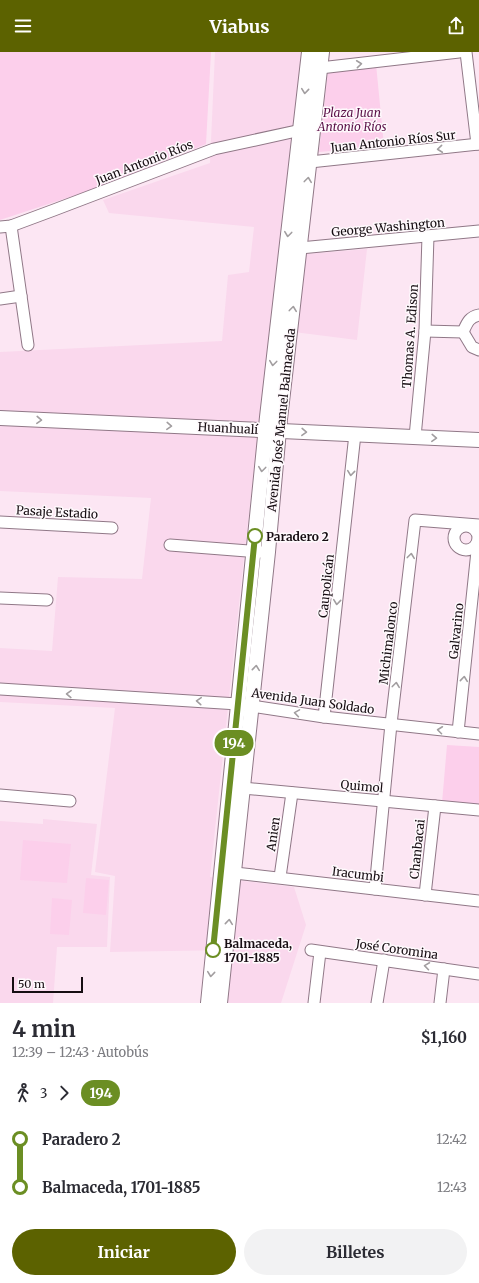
<!DOCTYPE html>
<html lang="es">
<head>
<meta charset="utf-8">
<style>
  body { margin:0; font-family:Merriweather,serif; background:#f2f2f3; color:#2b2b33; height:100vh; display:flex; flex-direction:column; font-size:15px; white-space:nowrap }
  * { box-sizing:border-box; margin:0 }
  p { font-size:13px; color:#7c7c81 }
  .icon { flex:none; width:22px; height:22px; fill:none; stroke:currentColor; stroke-width:2; stroke-linecap:round; stroke-linejoin:round }
  .map { position:relative; height:951px; overflow:hidden }
  .drawer { display:flex; flex-direction:column; background:#fff; flex:1 }
  .drawer>* { flex:none }
  .badge { padding:0 8px; border-radius:13px; font-size:14px; line-height:26px }
  .scale { position:absolute; left:12px; bottom:10px; width:71px; box-sizing:border-box; padding-left:4px; border:2px solid #160d12; border-top:0; font-size:11px; line-height:14px; white-space:nowrap; color:#160d12; -webkit-text-stroke:3px #fef9fc; paint-order:stroke }
  .map>.badge { position:absolute; translate:-50% -50%; box-shadow:0 0 0 2px #fff }
  .legs { display:flex; align-items:center; gap:6px; height:44px; padding:0 12px; font-size:13px }
  .legs p { margin-inline-start:auto }
  .headline { display:flex; align-items:center; justify-content:space-between; height:68px; padding:0 12px }
  h1 { font-size:22px; font-weight:700; line-height:30px }
  .button { display:flex; gap:8px; margin-top:auto; padding:8px 12px }
  .button a { flex:1; height:46px; border-radius:24px; background:#5c6200; color:#fff; font-size:16px; font-weight:700; line-height:46px; text-align:center }
  .button a+a { background:#f2f2f3; color:#2b2b33 }
  ul { padding:0 12px; list-style:none }
  li { display:flex; align-items:center; gap:14px; height:48px; font-size:15px }
  li i { display:grid; place-items:center; width:6px; height:100%; margin:0 5px; background:currentColor }
  li i::after { content:''; width:10px; height:10px; margin:-5px; border:3px solid; border-radius:50%; background:#fff }
  li p { margin-inline-start:auto }
  li:first-child i { background:linear-gradient(#0000 50%,currentColor 0) }
  li:last-child i { background:linear-gradient(currentColor 50%,#0000 0) }
  header { display:flex; justify-content:space-between; align-items:center; height:52px; padding:0 12px; background:#5c6200; color:#fff; font-size:18px; font-weight:700 }
  .map>svg:first-child { display:block }
  .built { fill:#fad8ed }
  .green { fill:#fccfeb }
  .lines { fill:none; stroke-linecap:round; stroke-linejoin:round }
  .minor-casing { stroke:#907887; stroke-width:13 }
  .major-casing { stroke:#907887; stroke-width:16 }
  .minor { stroke:#fff; stroke-width:11 }
  .major { stroke:#fff; stroke-width:14 }
  .oneway { stroke:#a29ea0 }
  .line-1-casing { stroke:#fff; stroke-width:9 }
  .line-1 { stroke:#6b8e23; stroke-width:6 }
  .stop-1-dot { fill:#fff; stroke:#6b8e23; stroke-width:2 }
  .labels { text-anchor:middle; dominant-baseline:central; stroke-width:3; stroke-linejoin:round; paint-order:stroke }
  .park-label { font-size:12px; font-style:italic; fill:#5c1249; stroke:#fef9fc }
  .street-label { font-size:12px; fill:#160d12; stroke:#fef9fc }
  .stop-label { font-size:12px; font-weight:bold; fill:#160d12; stroke:#fef9fc; text-anchor:start }
</style>
</head>
<body>
<header><svg class="icon" aria-label="menu" viewBox="0 0 24 24"><path d="M4 6h16M4 12h16M4 18h16"/></svg>Viabus<svg class="icon" aria-label="share" viewBox="0 0 24 24"><path d="M12 15V3M7 8l5-5 5 5M5 13v7h14v-7"/></svg></header>
<div class="map">
<svg width="479" height="951" viewBox="0 0 479 951">
  <rect width="100%" height="100%" fill="#fce6f3"/>
  <g class="built">
    <path d="M 215,0 L 329,0 L 307,202 L 367,197 L 357,288 L 270,277 L 244,505 L 210,825 L 294,835 L 306,873 L 281,951 L 226,951 L 230,898 L 110,900 L 115,824 L 95,820 L 115,656 L 0,650 L 0,596 L 52,599 L 58,525 L 142,527 L 151,446 L 0,439 L 0,300 L 222,289 L 228,223 L 249,220 L 254,175 L 109,161 L 103,148 L 210,111 Z"/>
    <path d="M 43,767 L 97,772 L 91,823 L 110,825 L 107,895 L 57,895 L 53,951 L 0,951 L 0,769 L 43,772 Z"/>
  </g>
  <g class="green">
    <path d="M 0,0 L 211,0 L 206,92 L 97,136 L 0,168 Z"/>
    <path d="M 376,12 L 384,94 L 319,100 L 328,19 Z"/>
    <path d="M 447,693 L 479,695 L 479,754 L 442,751 Z"/>
    <path d="M 23,788 L 71,792 L 67,831 L 20,828 Z"/>
    <path d="M 86,826 L 109,828 L 106,863 L 83,861 Z"/>
    <path d="M 52,846 L 72,848 L 69,883 L 50,882 Z"/>
  </g>
  <g class="lines">
    <defs>
      <g id="minor">
        <path d="M 466,0 L 477,92"/>
        <path d="M 320,16 L 459,0"/>
        <path d="M 310,110 L 479,92"/>
        <path d="M 11,174 L 28,293"/>
        <path d="M 0,175 L 11,174 L 54,158 L 214,97 L 301,78"/>
        <path d="M 300,196 L 479,179"/>
        <path d="M 0,247 L 21,244"/>
        <path d="M 425,279 L 463,280"/>
        <path d="M 463,280 L 472,295 L 479,298"/>
        <path d="M 463,280 C 467,271 469,265 479,263"/>
        <path d="M 415,385 L 425,279 L 428,184"/>
        <path d="M 0,470 L 112,476"/>
        <circle cx="466" cy="486" r="12"/>
        <path d="M 170,493 L 261,500"/>
        <path d="M 0,546 L 47,548"/>
        <path d="M 0,637 L 238,652 L 324,665 L 479,682"/>
        <path d="M 324,665 L 355,382"/>
        <path d="M 458,680 L 479,480"/>
        <path d="M 243,736 L 479,758"/>
        <path d="M 0,743 L 70,749"/>
        <path d="M 235,821 L 479,849"/>
        <path d="M 280,825 L 292,741"/>
        <path d="M 375,837 L 391,672 L 415,468 L 479,473"/>
        <path d="M 425,843 L 435,754"/>
        <path d="M 311,898 L 479,922"/>
        <path d="M 314,951 L 320,900"/>
        <path d="M 377,951 L 384,908"/>
        <path d="M 440,951 L 444,917"/>
      </g>
      <g id="major">
        <path d="M 0,366 L 479,388"/>
        <path d="M 208,951 L 267,365 L 309,0"/>
        <path d="M 220,951 L 268,500 L 280,367 L 322,0"/>
      </g>
    </defs>
    <use href="#minor" class="minor-casing"/>
    <use href="#major" class="major-casing"/>
    <use href="#minor" class="minor"/>
    <use href="#major" class="major"/>
  </g>
  <defs><path id="oneway-chevron" d="M-2-3.5L2.5 0L-2 3.5" fill="none" stroke-width="1.6" stroke-linecap="round" stroke-linejoin="round"/></defs>
  <g class="oneway">
    <use href="#oneway-chevron" transform="translate(359 12) rotate(-6)"/>
    <use href="#oneway-chevron" transform="translate(305 39) rotate(96)"/>
    <use href="#oneway-chevron" transform="translate(440 97) rotate(174)"/>
    <use href="#oneway-chevron" transform="translate(308 128) rotate(-83)"/>
    <use href="#oneway-chevron" transform="translate(288 182) rotate(97)"/>
    <use href="#oneway-chevron" transform="translate(293 257) rotate(-83)"/>
    <use href="#oneway-chevron" transform="translate(273 311) rotate(97)"/>
    <use href="#oneway-chevron" transform="translate(39 368) rotate(3)"/>
    <use href="#oneway-chevron" transform="translate(169 374) rotate(3)"/>
    <use href="#oneway-chevron" transform="translate(304 380) rotate(2)"/>
    <use href="#oneway-chevron" transform="translate(434 386) rotate(3)"/>
    <use href="#oneway-chevron" transform="translate(262 417) rotate(97)"/>
    <use href="#oneway-chevron" transform="translate(351 421) rotate(96)"/>
    <use href="#oneway-chevron" transform="translate(411 504) rotate(-83)"/>
    <use href="#oneway-chevron" transform="translate(337 550) rotate(96)"/>
    <use href="#oneway-chevron" transform="translate(256 616) rotate(-84)"/>
    <use href="#oneway-chevron" transform="translate(464 627) rotate(-84)"/>
    <use href="#oneway-chevron" transform="translate(396 633) rotate(-83)"/>
    <use href="#oneway-chevron" transform="translate(69 642) rotate(-178)"/>
    <use href="#oneway-chevron" transform="translate(199 649) rotate(-176)"/>
    <use href="#oneway-chevron" transform="translate(297 661) rotate(-171)"/>
    <use href="#oneway-chevron" transform="translate(440 678) rotate(-173)"/>
    <use href="#oneway-chevron" transform="translate(229 870) rotate(-84)"/>
    <use href="#oneway-chevron" transform="translate(427 914) rotate(-172)"/>
    <use href="#oneway-chevron" transform="translate(211 922) rotate(96)"/>
  </g>
  <g class="lines">
    <defs>
      <path id="line-1" d="M 213,898 L 255,484"/>
    </defs>
    <use href="#line-1" class="line-1-casing"/>
    <use href="#line-1" class="line-1"/>
  </g>
  <g class="stop-1-dot">
    <circle cx="255" cy="484" r="7"/>
    <circle cx="213" cy="898" r="7"/>
  </g>
  <g class="labels">
    <g class="park-label">
      <text x="352" y="60">Plaza Juan<tspan x="352" dy="14">Antonio Ríos</tspan></text>
    </g>
    <g class="street-label">
      <text transform="translate(393 89) rotate(-6)">Juan Antonio Ríos Sur</text>
      <text transform="translate(144 110) rotate(-21)">Juan Antonio Ríos</text>
      <text transform="translate(388 175) rotate(-5)">George Washington</text>
      <text transform="translate(410 284) rotate(-86)">Thomas A. Edison</text>
      <text transform="translate(281 368) rotate(-84)">Avenida José Manuel Balmaceda</text>
      <text transform="translate(228 376) rotate(3)">Huanhualí</text>
      <text transform="translate(57 460) rotate(3)">Pasaje Estadio</text>
      <text transform="translate(326 534) rotate(-84)">Caupolicán</text>
      <text transform="translate(456 579) rotate(-84)">Galvarino</text>
      <text transform="translate(388 591) rotate(-83)">Michimalonco</text>
      <text transform="translate(313 649) rotate(8)">Avenida Juan Soldado</text>
      <text transform="translate(362 734) rotate(5)">Quimol</text>
      <text transform="translate(273 782) rotate(-82)">Anien</text>
      <text transform="translate(417 797) rotate(-84)">Chanbacai</text>
      <text transform="translate(358 822) rotate(7)">Iracumbi</text>
      <text transform="translate(397 897) rotate(8)">José Coromina</text>
    </g>
    <g class="stop-label">
      <text x="266" y="484">Paradero 2</text>
      <text x="224" y="891">Balmaceda,<tspan x="224" dy="14">1701-1885</tspan></text>
    </g>
  </g>
</svg>
<div class="scale">50 m</div>
<b class="badge" style="left:234px;top:691px;background:#6b8e23;color:#fff">194</b>
</div>
<section class="drawer">
<div class="headline"><div><h1>4 min</h1><p>12:39 – 12:43 · Autobús</p></div><b>$1,160</b></div>
<div class="legs"><svg class="icon" aria-label="walk" viewBox="0 0 24 24"><circle cx="13" cy="4" r="2"/><path d="M13 8l-2 6 4 7M11 14l-3 7M7 12l3-4h3l4 4"/></svg>3<svg class="icon" aria-label="forward" viewBox="0 0 24 24"><path d="M9 5l7 7-7 7"/></svg><b class="badge" style="background:#6b8e23;color:#fff">194</b></div>
<ul>
<li><i style="color:#6b8e23"></i><b>Paradero 2</b><p>12:42</p></li>
<li><i style="color:#6b8e23"></i><b>Balmaceda, 1701-1885</b><p>12:43</p></li>
</ul>
<div class="button"><a>Iniciar</a><a>Billetes</a></div>
</section>
</body>
</html>
